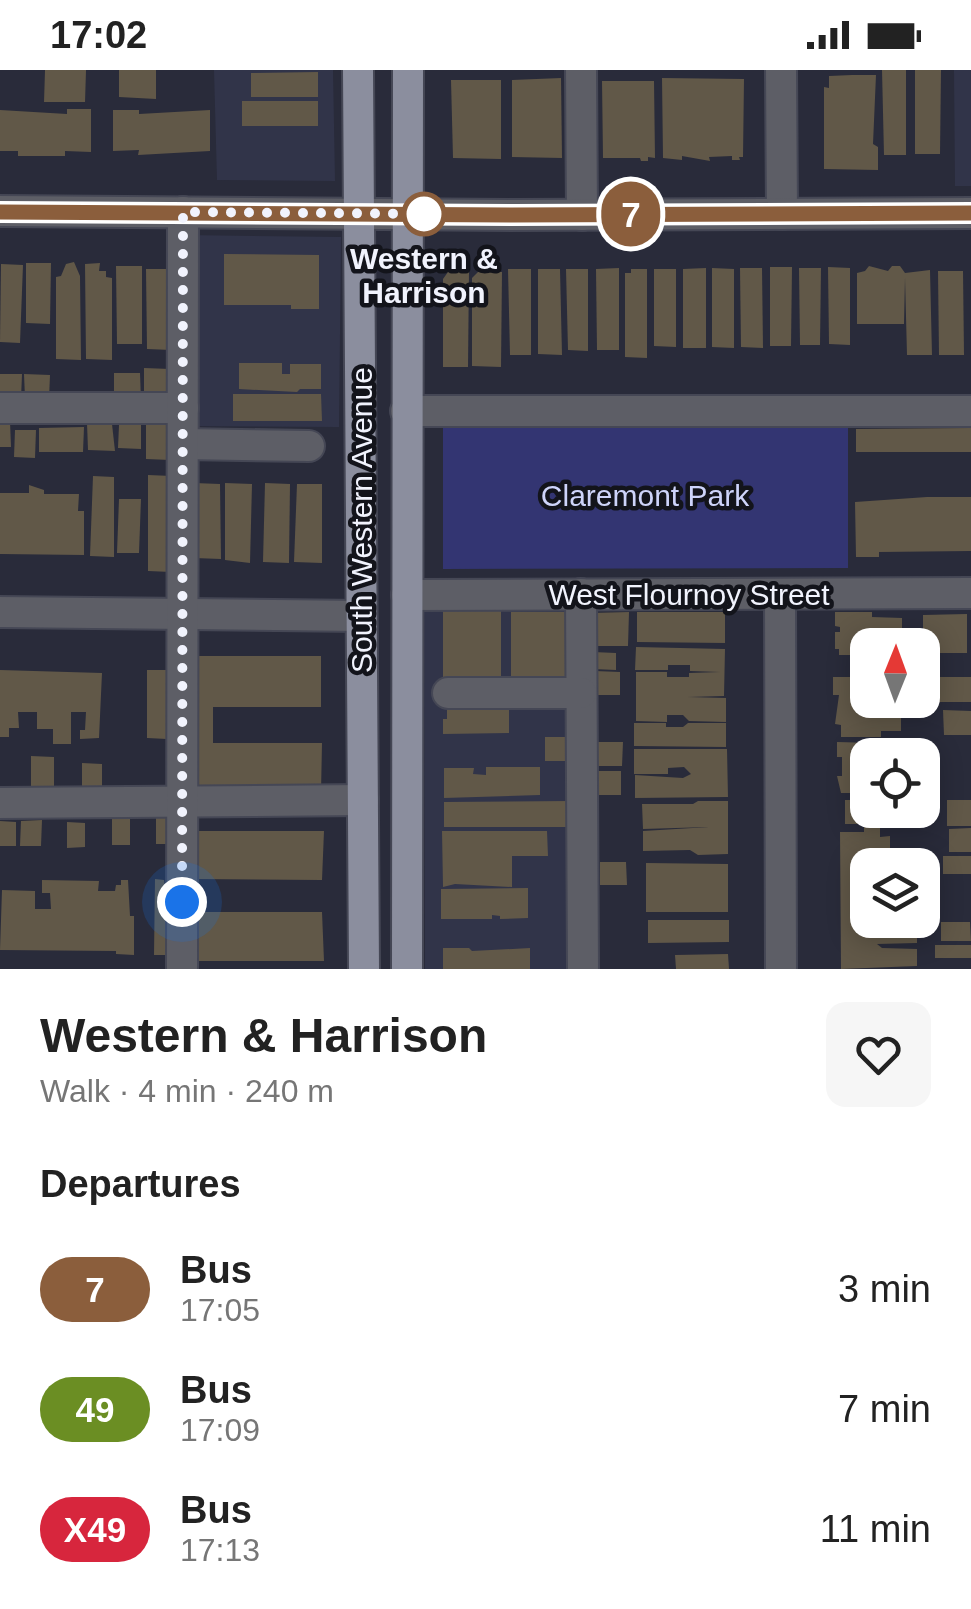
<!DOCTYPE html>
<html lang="en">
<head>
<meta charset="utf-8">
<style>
  body { margin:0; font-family:Helvetica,sans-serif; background:#f6f6f6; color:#222; height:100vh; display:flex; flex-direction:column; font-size:38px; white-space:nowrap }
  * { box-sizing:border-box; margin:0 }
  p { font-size:32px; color:#767676 }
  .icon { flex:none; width:55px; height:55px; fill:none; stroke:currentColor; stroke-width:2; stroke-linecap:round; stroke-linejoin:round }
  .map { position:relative; height:899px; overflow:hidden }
  .details { display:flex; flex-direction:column; background:#fff; flex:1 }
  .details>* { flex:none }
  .badge { padding:0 20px; border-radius:32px; font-size:35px; line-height:65px }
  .needle { width:65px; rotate:1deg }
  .buttons { position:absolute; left:850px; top:558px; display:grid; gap:20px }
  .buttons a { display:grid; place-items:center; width:90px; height:90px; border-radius:20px; background:#fff; box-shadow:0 5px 25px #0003; font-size:50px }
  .you { position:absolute; width:50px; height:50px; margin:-25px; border:8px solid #fff; border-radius:50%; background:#1a73e8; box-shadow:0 0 0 15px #1a73e833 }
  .map>.badge { position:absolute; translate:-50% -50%; box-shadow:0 0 0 5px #fff }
  h2 { padding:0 40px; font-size:38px; line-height:90px }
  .round { display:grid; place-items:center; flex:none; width:105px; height:105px; border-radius:20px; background:#f6f6f6 }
  .headline { display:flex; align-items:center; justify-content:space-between; height:170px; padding:0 40px }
  h1 { font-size:48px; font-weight:700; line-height:75px }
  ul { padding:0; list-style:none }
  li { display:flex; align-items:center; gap:30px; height:120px; padding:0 40px }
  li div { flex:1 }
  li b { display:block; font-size:38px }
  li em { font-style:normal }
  li .badge { min-width:110px; font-weight:700; text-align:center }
  .status { display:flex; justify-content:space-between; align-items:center; height:70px; padding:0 50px; background:#fff; direction:ltr }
  .status svg { height:28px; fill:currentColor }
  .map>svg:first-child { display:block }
  .built { fill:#313449 }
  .green { fill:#333572 }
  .building { fill:#615848 }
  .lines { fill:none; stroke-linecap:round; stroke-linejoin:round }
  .minor-casing { stroke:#454755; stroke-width:34 }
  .major-casing { stroke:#454755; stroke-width:34 }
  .minor { stroke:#5d5e66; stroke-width:30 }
  .major { stroke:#8b8e9e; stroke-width:30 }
  .line-casing { stroke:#fff; stroke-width:22 }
  .line { stroke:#8b5e3c; stroke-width:15 }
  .walk { stroke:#f1f3fd; stroke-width:10; stroke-dasharray:0 18 }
  .stop-dot { fill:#fff; stroke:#8b5e3c; stroke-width:5 }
  .labels { text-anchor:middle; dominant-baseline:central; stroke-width:9; stroke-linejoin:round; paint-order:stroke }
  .stop-label { font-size:30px; font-weight:bold; fill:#f1f3fd; stroke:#13141b }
  .park-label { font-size:30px; fill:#ced4fa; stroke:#13141b }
  .street-label { font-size:30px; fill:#f1f3fd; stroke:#13141b }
</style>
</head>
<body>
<div class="status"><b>17:02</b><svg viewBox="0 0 49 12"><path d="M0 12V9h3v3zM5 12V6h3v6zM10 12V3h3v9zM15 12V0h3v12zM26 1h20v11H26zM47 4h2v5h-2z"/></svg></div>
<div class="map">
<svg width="971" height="899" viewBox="0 0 971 899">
  <rect width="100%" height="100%" fill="#292b3a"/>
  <g class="built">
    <path d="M 214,0 L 333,0 L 335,111 L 217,110 Z"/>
    <path d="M 954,0 L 971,0 L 971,116 L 955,116 Z"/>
    <path d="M 183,165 L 341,167 L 339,357 L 183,356 Z"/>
    <path d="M 424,533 L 581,534 L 583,899 L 425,899 Z"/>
  </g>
  <path class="green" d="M 443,352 L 848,352 L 848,498 L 443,499 Z"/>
  <g class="building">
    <path d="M 45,0 L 86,0 L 85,32 L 44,32 Z"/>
    <path d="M 119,0 L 156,0 L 156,29 L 119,27 Z"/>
    <path d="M 882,0 L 906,0 L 906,85 L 884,85 Z"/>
    <path d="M 915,0 L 941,0 L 940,84 L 915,84 Z"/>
    <path d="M 318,2 L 318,27 L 251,27 L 251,3 Z"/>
    <path d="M 852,5 L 876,5 L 873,74 L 878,77 L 878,100 L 824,99 L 824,17 L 829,18 L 829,6 Z"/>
    <path d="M 561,8 L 562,88 L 512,87 L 512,10 Z"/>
    <path d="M 662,8 L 744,9 L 743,87 L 739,87 L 740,90 L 732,90 L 732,86 L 709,87 L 710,91 L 682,86 L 682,90 L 663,88 Z"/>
    <path d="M 451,10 L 501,10 L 501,89 L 453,88 Z"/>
    <path d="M 602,11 L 654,11 L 655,88 L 648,87 L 648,91 L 641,91 L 640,88 L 603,88 Z"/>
    <rect x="242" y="31" width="76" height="25"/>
    <path d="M 67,39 L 91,39 L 91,82 L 65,81 L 65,86 L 18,86 L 18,81 L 0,81 L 0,40 L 67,44 Z"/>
    <path d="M 113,40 L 139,40 L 139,44 L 210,40 L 210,81 L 138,85 L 139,80 L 113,81 Z"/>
    <path d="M 224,184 L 319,185 L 319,239 L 291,239 L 291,235 L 224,235 Z"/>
    <path d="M 74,192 L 80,206 L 81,290 L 56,289 L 56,207 L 61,206 L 66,194 Z"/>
    <path d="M 26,193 L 51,193 L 50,254 L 26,253 Z"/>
    <path d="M 100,193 L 99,201 L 106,201 L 106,207 L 112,208 L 112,290 L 86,289 L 85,194 Z"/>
    <path d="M 1,194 L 23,195 L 20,273 L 0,272 Z"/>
    <path d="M 116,196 L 142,196 L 142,274 L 117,274 Z"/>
    <path d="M 869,196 L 888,201 L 892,196 L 900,196 L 905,203 L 930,200 L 932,285 L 907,285 L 905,208 L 904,254 L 857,254 L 857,203 L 865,201 Z"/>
    <path d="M 770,197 L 792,197 L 791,276 L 770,276 Z"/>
    <path d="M 828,197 L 850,198 L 850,275 L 829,274 Z"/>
    <path d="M 619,198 L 619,280 L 597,280 L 596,199 Z"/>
    <path d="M 706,198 L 706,278 L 683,278 L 683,199 Z"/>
    <path d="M 712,198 L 734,199 L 734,278 L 712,277 Z"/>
    <path d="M 740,198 L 762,198 L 763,278 L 741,277 Z"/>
    <path d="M 799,198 L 821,198 L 820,275 L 800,275 Z"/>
    <path d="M 146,199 L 171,199 L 171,280 L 147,279 Z"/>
    <path d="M 508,199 L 531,199 L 531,285 L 510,285 Z"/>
    <path d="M 538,199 L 560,199 L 562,285 L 538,284 Z"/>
    <path d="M 566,199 L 588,199 L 588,281 L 568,280 Z"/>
    <path d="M 631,199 L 647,199 L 647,288 L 625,287 L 625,203 L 631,203 Z"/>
    <path d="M 654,199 L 676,199 L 676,277 L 654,276 Z"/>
    <path d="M 469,201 L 468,297 L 443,297 L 443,209 L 448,202 Z"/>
    <path d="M 938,201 L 963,201 L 964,285 L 939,285 Z"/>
    <path d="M 478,202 L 502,202 L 501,297 L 472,296 L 472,208 Z"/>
    <path d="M 239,293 L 282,293 L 282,304 L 290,304 L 290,294 L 321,294 L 321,319 L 300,319 L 297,322 L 239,319 Z"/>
    <path d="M 144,298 L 170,299 L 170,329 L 144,329 Z"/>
    <path d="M 114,303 L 140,303 L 141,330 L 114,329 Z"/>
    <path d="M 0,304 L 22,304 L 21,329 L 0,329 Z"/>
    <path d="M 24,304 L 50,305 L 49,329 L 25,328 Z"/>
    <path d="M 233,324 L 321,324 L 322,351 L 233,351 Z"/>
    <path d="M 0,351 L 10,351 L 11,377 L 0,377 Z"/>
    <path d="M 87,353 L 112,354 L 115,381 L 88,380 Z"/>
    <path d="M 146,354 L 168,354 L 170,390 L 146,389 Z"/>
    <path d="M 119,355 L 141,355 L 141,379 L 118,378 Z"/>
    <path d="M 84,357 L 83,382 L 39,382 L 39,358 Z"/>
    <path d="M 971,358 L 971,382 L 856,382 L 856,359 Z"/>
    <path d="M 15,360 L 36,360 L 35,388 L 14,387 Z"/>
    <path d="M 148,405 L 172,406 L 171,502 L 148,501 Z"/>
    <path d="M 93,406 L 114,407 L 114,487 L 90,486 Z"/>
    <path d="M 194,413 L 220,414 L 221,489 L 194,488 Z"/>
    <path d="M 225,413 L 252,414 L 250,493 L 225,490 Z"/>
    <path d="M 265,413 L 290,414 L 289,493 L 263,492 Z"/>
    <path d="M 297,414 L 322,414 L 322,493 L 294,492 Z"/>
    <path d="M 29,415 L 44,420 L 44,424 L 79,424 L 78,441 L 84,441 L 84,485 L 0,484 L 0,423 L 29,423 Z"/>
    <path d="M 927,427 L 971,427 L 971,481 L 879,482 L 879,487 L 856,487 L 855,432 Z"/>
    <path d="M 119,429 L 141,429 L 139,483 L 117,483 Z"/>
    <rect x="443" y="541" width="58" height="72"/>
    <path d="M 511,542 L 569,542 L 569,613 L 511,614 Z"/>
    <path d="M 629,542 L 628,576 L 592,576 L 591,543 Z"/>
    <path d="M 637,542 L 725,542 L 725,573 L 637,572 Z"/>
    <path d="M 835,542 L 872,542 L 872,547 L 902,548 L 902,562 L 873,562 L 873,569 L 891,569 L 891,575 L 868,575 L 868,585 L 839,585 L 839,579 L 835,579 L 835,562 L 840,562 L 840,557 L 835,556 Z"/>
    <path d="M 967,544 L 967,583 L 923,583 L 923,545 Z"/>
    <path d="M 636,577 L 725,579 L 724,626 L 688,627 L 726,628 L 726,652 L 689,651 L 683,645 L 667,645 L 667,652 L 636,651 L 636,602 L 667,602 L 667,607 L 689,607 L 689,603 L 720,602 L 690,601 L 690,595 L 668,595 L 668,600 L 635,600 Z"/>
    <path d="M 593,582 L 616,583 L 616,600 L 593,599 Z"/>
    <path d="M 193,586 L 321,586 L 321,637 L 213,637 L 213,673 L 322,673 L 321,723 L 193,722 Z"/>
    <path d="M 0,600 L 102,603 L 99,668 L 80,669 L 80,660 L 85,660 L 86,642 L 71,642 L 71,674 L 53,674 L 53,659 L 37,659 L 37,642 L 18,642 L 19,658 L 9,658 L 9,667 L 0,667 Z"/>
    <path d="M 147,600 L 173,600 L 173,643 L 167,643 L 167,669 L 147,668 Z"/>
    <path d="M 595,601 L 620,602 L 620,625 L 595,625 Z"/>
    <path d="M 833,607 L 868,607 L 868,630 L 880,630 L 880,643 L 901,642 L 901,661 L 881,661 L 881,667 L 841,667 L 841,655 L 835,654 L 839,625 L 833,625 Z"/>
    <rect x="925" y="607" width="46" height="25"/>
    <path d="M 447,638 L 509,638 L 509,663 L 443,664 L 443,649 L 447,649 Z"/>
    <path d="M 943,640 L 971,641 L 971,665 L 944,665 Z"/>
    <path d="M 634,653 L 666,653 L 666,657 L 683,657 L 688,653 L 726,653 L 726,677 L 634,676 Z"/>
    <path d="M 545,667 L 570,667 L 569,691 L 545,691 Z"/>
    <path d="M 595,672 L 623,672 L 622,696 L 595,696 Z"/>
    <path d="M 837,672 L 913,674 L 913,685 L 868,685 L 868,723 L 841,723 L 837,706 L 842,706 L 842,687 L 837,687 Z"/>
    <path d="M 634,679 L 727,679 L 728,727 L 635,728 L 635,705 L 683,708 L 691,704 L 684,697 L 668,698 L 668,704 L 634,704 Z"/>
    <path d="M 31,686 L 54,687 L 54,727 L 31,726 Z"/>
    <path d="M 82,693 L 102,694 L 102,719 L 82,717 Z"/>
    <path d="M 486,697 L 540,697 L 540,725 L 444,728 L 444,698 L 474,698 L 473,704 L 486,705 Z"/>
    <rect x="593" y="701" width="28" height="24"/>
    <path d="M 845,730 L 868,730 L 868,740 L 922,740 L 922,730 L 927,730 L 927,754 L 845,754 Z"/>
    <rect x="947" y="730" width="24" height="26"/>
    <path d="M 571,731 L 571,757 L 444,757 L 444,732 Z"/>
    <path d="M 698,731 L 728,731 L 728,784 L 698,785 L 690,780 L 643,781 L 643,761 L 709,757 L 643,759 L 642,734 L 693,734 Z"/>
    <rect x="156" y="748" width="18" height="26"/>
    <rect x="112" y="749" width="18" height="26"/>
    <path d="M 42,750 L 41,776 L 20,776 L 21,751 Z"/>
    <path d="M 0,751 L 16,752 L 16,776 L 0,776 Z"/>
    <path d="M 67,752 L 85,753 L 85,777 L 67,778 Z"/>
    <path d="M 880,756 L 880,767 L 890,766 L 890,785 L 877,785 L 877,795 L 868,795 L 868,850 L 878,850 L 878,857 L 917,857 L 917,873 L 877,874 L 882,878 L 917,879 L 917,896 L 841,899 L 840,762 L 864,762 L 864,757 Z"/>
    <path d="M 971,758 L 971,782 L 949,782 L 949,759 Z"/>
    <path d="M 193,761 L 324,761 L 322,810 L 195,809 Z"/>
    <path d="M 442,761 L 547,761 L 548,786 L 512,786 L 512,817 L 455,814 L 443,817 Z"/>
    <rect x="943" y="786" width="28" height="18"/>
    <path d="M 600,792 L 626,792 L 627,815 L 600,815 Z"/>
    <path d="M 646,793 L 728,794 L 728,842 L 646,842 Z"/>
    <path d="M 155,809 L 164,810 L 165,817 L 175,817 L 175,885 L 154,885 Z"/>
    <path d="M 42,810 L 99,811 L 98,821 L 115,821 L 116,815 L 121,815 L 121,810 L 128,810 L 130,846 L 134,846 L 134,885 L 116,884 L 116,881 L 0,880 L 2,820 L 35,821 L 35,839 L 51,839 L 50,823 L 42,823 Z"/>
    <path d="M 528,818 L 528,848 L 500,849 L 500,846 L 492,845 L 492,849 L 441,849 L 441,819 Z"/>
    <path d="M 195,842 L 322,842 L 324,891 L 195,891 Z"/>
    <path d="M 648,850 L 729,850 L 729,872 L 648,873 Z"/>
    <path d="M 941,852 L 970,852 L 971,871 L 941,871 Z"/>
    <rect x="935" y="875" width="36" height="13"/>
    <path d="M 443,878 L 469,878 L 472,881 L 530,878 L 530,899 L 443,899 Z"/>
    <path d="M 728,884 L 729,899 L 676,899 L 675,885 Z"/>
  </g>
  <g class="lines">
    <defs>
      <g id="minor">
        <path d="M 581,0 L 582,145"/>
        <path d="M 781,0 L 782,144"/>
        <path d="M 0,141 L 512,145 L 971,143"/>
        <path d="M 0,338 L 183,338"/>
        <path d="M 406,341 L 971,341"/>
        <path d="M 183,374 L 309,376"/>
        <path d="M 581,524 L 583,899"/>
        <path d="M 780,524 L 781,899"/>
        <path d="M 407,525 L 971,523"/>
        <path d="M 0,542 L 361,546"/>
        <path d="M 448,623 L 581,623"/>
        <path d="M 0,733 L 363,730"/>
        <path d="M 182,899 L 183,142"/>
      </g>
      <g id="major">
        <path d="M 358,0 L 364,899"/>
        <path d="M 407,899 L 408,0"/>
      </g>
    </defs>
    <use href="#minor" class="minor-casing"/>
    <use href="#major" class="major-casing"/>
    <use href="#minor" class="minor"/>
    <use href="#major" class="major"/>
  </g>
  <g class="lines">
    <defs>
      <path id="line" d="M 0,142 L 512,145 L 971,143"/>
    </defs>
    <use href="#line" class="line-casing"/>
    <use href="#line" class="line"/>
    <path class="walk" d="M 182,832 L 183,142 L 437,144 L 424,144"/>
  </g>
  <circle class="stop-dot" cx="424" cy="144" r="20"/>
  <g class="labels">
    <g class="stop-label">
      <text x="424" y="188">Western &amp;<tspan x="424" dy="34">Harrison</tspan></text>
    </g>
    <g class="park-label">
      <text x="645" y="425">Claremont Park</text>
    </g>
    <g class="street-label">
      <text transform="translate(361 450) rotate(-90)">South Western Avenue</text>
      <text x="689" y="524">West Flournoy Street</text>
    </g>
  </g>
</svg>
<div class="buttons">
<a><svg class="needle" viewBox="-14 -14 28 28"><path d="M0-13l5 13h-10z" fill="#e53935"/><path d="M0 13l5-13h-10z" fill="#767676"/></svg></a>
<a><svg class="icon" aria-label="locate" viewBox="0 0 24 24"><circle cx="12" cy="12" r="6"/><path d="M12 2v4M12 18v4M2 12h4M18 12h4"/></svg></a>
<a><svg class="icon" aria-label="layers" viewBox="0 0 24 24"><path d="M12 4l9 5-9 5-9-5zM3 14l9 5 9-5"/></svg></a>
</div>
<div class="you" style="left:182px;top:832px"></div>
<b class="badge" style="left:631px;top:144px;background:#8b5e3c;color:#fff">7</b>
</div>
<section class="details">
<div class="headline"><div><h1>Western &amp; Harrison</h1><p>Walk · 4 min · 240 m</p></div><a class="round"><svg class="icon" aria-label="heart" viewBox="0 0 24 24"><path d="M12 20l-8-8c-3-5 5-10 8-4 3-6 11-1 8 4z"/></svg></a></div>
<h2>Departures</h2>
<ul>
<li><span class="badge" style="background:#8b5e3c;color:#fff">7</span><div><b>Bus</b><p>17:05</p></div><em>3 min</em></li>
<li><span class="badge" style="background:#6b8e23;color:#fff">49</span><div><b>Bus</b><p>17:09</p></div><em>7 min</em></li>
<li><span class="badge" style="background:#d7263d;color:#fff">X49</span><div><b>Bus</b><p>17:13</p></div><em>11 min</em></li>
</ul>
</section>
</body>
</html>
